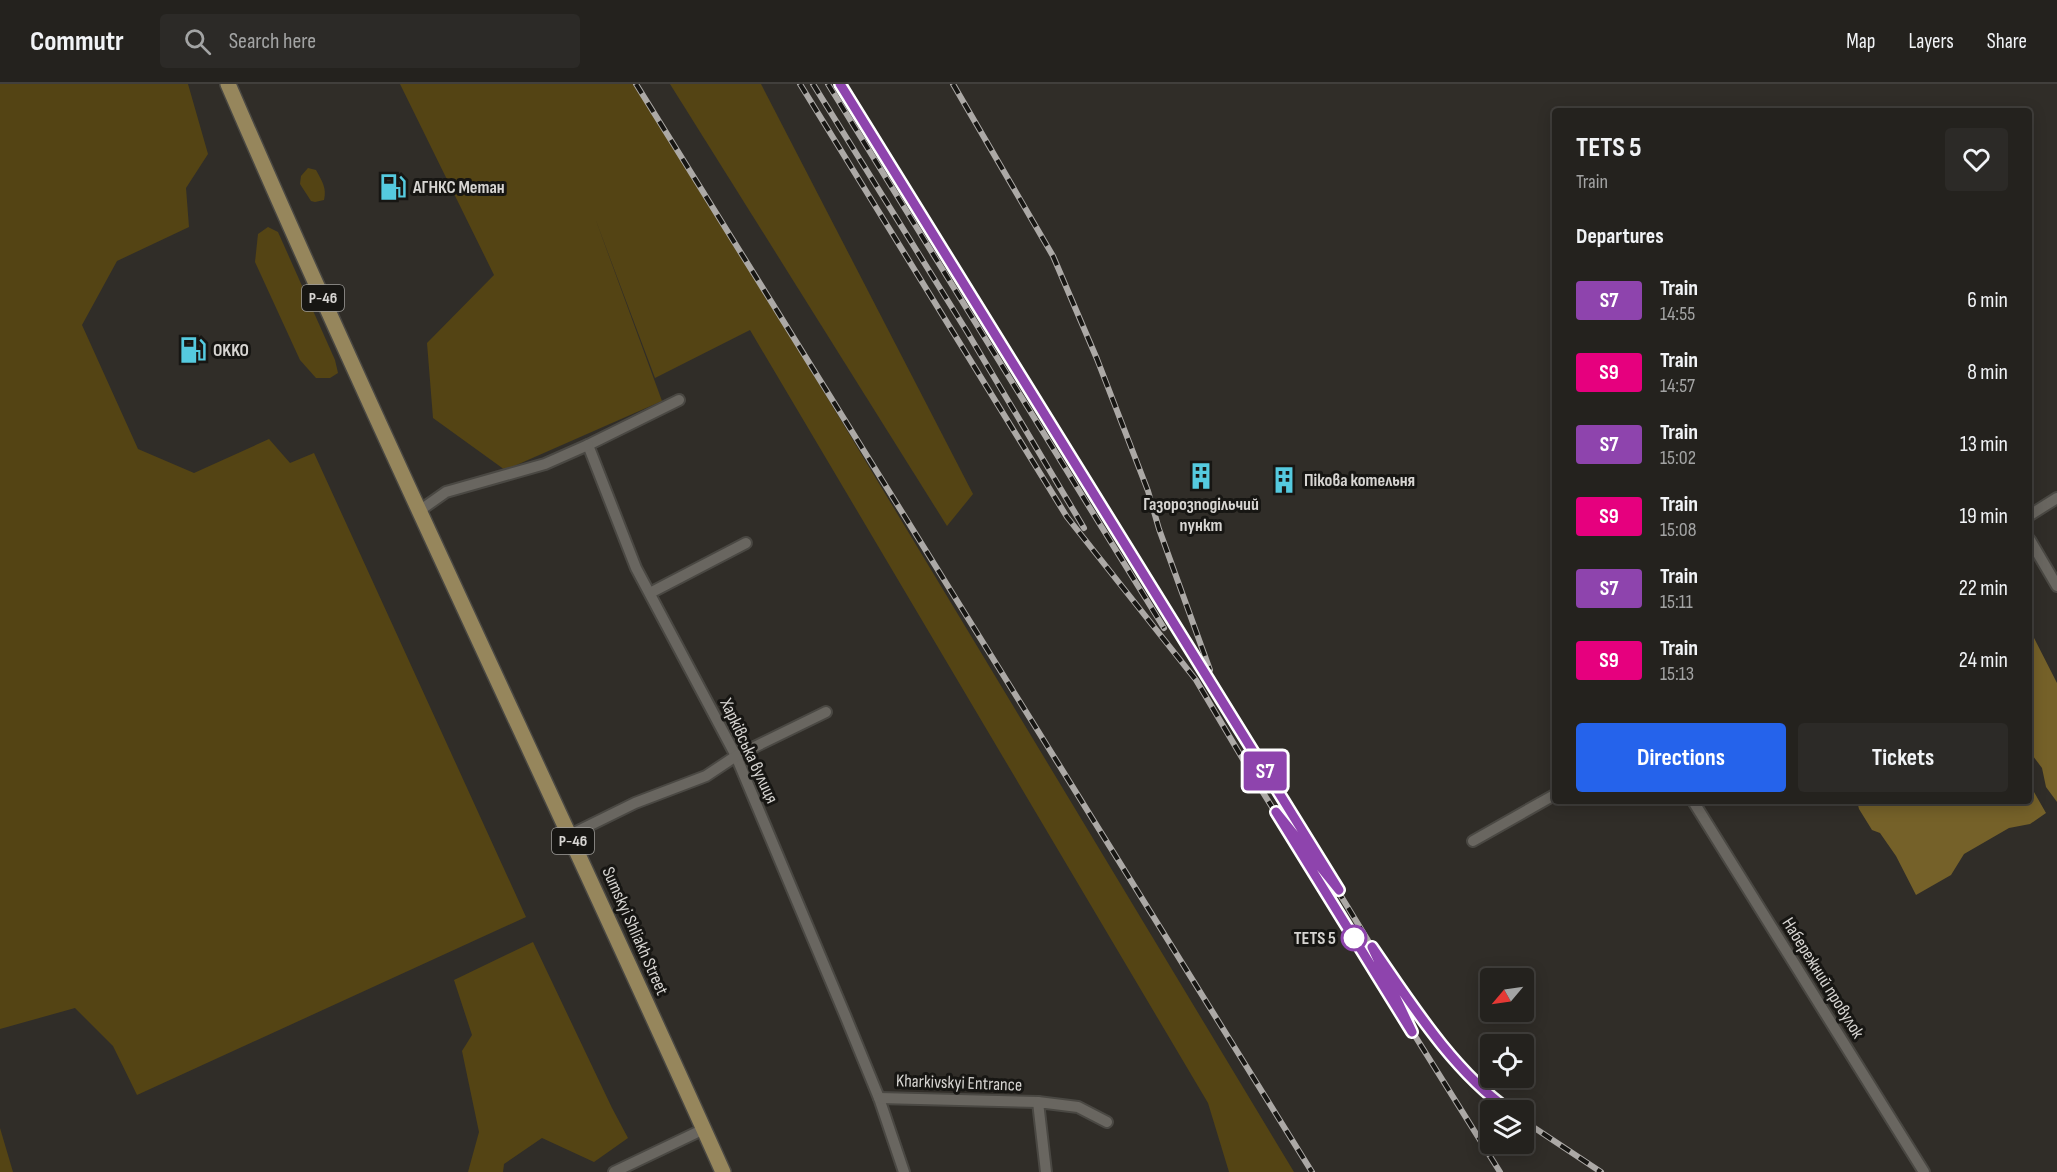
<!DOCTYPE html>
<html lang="en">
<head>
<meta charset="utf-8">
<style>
  body { margin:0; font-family:"Sofia Sans Condensed",sans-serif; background:#2c2a27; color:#f1f3f6; height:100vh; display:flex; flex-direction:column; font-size:22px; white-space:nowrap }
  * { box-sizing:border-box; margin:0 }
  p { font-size:20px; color:#a3a4a4 }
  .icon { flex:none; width:33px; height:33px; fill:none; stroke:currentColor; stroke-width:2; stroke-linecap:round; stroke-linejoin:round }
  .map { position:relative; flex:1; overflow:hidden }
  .panel { position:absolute; left:1552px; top:24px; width:480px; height:696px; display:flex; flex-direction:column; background:#24221e; border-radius:6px; box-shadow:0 3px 15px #0003,0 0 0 2px #413f3c }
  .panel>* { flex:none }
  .badge { padding:0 12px; border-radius:4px; font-size:21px; line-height:39px }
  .needle { width:39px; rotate:241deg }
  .tools { position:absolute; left:1480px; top:884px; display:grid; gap:12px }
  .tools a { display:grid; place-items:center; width:54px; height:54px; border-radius:6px; background:#24221e; box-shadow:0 3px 15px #0003,0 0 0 2px #413f3c; font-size:30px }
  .map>.badge { position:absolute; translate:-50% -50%; box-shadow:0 0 0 3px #fff }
  h2 { padding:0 24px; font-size:22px; line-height:54px }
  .round { display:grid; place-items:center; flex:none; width:63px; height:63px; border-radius:6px; background:#2c2a27 }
  .summary { display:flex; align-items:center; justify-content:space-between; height:102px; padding:0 24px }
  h1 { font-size:28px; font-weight:700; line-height:45px }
  .cta { display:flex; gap:12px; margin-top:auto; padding:12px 24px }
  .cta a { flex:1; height:69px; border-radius:6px; background:#2563eb; color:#fff; font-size:24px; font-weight:700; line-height:69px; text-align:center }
  .cta a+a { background:#2c2a27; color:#f1f3f6 }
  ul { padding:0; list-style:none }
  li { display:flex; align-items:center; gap:18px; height:72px; padding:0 24px }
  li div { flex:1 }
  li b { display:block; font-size:22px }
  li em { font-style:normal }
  li .badge { min-width:66px; font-weight:700; text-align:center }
  header { display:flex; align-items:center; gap:36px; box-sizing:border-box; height:84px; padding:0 30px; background:#24221e; border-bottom:2px solid #413f3c }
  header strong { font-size:28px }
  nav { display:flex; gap:33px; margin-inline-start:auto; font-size:21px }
  .search { width:420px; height:54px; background:#2c2a27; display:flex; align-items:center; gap:15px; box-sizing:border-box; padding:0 21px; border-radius:6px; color:#a3a4a4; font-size:22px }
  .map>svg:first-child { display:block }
  .green { fill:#544414 }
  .water { fill:#756129 }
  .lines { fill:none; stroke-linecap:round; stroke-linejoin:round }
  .street-casing { stroke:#4a4843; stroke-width:14 }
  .primary-casing { stroke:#4a4843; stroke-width:18 }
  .street { stroke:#696660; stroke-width:10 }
  .primary { stroke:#96865c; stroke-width:15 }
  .rail-casing { stroke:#aca9a6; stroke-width:6 }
  .rail { stroke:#171613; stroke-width:4; stroke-dasharray:11; stroke-linecap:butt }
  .line-casing { stroke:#fff; stroke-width:14 }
  .line { stroke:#8e44ad; stroke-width:9 }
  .stop-dot { fill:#fff; stroke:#8e44ad; stroke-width:3 }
  .labels { text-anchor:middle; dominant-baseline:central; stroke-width:6; stroke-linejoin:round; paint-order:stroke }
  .shield { fill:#171613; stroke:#9d9c99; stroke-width:1.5 }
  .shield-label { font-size:16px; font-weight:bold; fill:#d7d5d2 }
  .poi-label { font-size:18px; font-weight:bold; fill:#d7d5d2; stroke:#171613; text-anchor:start }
  .street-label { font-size:18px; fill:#d7d5d2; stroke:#171613 }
  .stop-label { font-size:18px; font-weight:bold; fill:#d7d5d2; stroke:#171613; text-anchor:end }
</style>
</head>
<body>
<header>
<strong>Commutr</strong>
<div class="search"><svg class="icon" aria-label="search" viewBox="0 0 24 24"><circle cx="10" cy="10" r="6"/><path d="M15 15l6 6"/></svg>Search here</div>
<nav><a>Map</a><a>Layers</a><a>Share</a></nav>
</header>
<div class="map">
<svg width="2057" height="1088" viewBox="0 0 2057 1088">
  <rect width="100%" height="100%" fill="#302d28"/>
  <g class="green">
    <path d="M 0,0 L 188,0 L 208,70 L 186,104 L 189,143 L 117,177 L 82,241 L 138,365 L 194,389 L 269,355 L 290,379 L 314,369 L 526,833 L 137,1011 L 113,962 L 75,924 L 0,945 Z"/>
    <path d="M 400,0 L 636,0 L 704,109 L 1294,1088 L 1229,1088 L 1208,1019 L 750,246 L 655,294 L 595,134 L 662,317 L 505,386 L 433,334 L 427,259 L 494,191 Z"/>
    <path d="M 670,0 L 761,0 L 973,410 L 947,442 Z"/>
    <path d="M 308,84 L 316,86 C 322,97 327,104 324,116 L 315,118 L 311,117 L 300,100 L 301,92 Z"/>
    <path d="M 268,143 L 278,148 L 335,276 L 338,289 L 330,294 L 316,294 L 300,276 L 255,178 L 258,150 Z"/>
    <path d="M 533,858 L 612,1024 L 628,1054 L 594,1078 L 542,1054 L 504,1080 L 503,1088 L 468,1088 L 479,1048 L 462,967 L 472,951 L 454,896 Z"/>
    <path d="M 0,1044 L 13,1088 L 0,1088 Z"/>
  </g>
  <g class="water">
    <path d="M 2030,546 L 2057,599 L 2057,718 L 2046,703 L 2042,684 L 2030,668 Z"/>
    <path d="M 2030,701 L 2046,729 L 2030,740 L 2009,744 L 1964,770 L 1951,791 L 1916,811 L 1896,772 L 1880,749 L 1872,746 L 1859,725 L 1857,717 L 2030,717 Z"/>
  </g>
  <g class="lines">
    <defs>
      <g id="street">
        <path d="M 679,316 L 588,361 L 636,484 L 736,672 L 845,931 L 879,1014 L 904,1088"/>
        <path d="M 419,427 L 446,408 L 545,380 L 588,361"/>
        <path d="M 2030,431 L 2057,414"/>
        <path d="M 2030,456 L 2057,502"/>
        <path d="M 650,509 L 746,459"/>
        <path d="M 1693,717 L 1924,1088"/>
        <path d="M 570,751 L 635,719 L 706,692 L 736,672 L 826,628"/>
        <path d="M 1473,757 L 1556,710"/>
        <path d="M 879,1014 L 1038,1018"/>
        <path d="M 614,1088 L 704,1045"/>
        <path d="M 1046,1088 L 1038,1018 L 1078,1023 L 1107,1038"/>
      </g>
      <path id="primary" d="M 228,0 C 386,366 560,724 723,1088"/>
    </defs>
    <use href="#street" class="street-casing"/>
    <use href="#primary" class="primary-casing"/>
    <use href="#street" class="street"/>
    <use href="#primary" class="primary"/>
    <defs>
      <g id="rail">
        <path d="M 636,0 L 1312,1088"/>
        <path d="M 800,0 L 1067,433 L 1196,596 L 1257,699 L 1500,1088"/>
        <path d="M 813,0 L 966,246 L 1084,444"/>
        <path d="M 828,0 L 1164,544"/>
        <path d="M 840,0 L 1095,415 L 1268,692 L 1372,863 L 1385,891"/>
        <path d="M 953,0 L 1053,172 L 1097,275 L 1148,407 L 1159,445 L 1210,586"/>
        <path d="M 1384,880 C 1418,930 1459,991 1509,1026"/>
        <path d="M 1524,1037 L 1601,1088"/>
      </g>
    </defs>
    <use href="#rail" class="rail-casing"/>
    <use href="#rail" class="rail"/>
  </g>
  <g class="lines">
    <defs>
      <path id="line" d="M 840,0 L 1339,806 L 1276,728 L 1412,948 L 1372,863 C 1410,918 1453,987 1509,1026"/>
    </defs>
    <use href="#line" class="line-casing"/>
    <use href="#line" class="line"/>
  </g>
  <defs>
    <symbol id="fuel-bare" viewBox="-9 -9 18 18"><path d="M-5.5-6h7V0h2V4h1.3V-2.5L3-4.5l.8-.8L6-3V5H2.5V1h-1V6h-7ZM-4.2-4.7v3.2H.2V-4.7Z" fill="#55cadf" stroke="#171613" stroke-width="2.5" paint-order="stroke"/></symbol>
    <symbol id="building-bare" viewBox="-9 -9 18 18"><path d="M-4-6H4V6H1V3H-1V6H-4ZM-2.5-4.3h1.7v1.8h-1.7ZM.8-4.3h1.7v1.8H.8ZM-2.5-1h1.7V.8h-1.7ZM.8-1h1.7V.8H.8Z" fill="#55cadf" stroke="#171613" stroke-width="2.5" paint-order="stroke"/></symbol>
  </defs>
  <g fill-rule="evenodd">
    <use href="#fuel-bare" x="374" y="84" width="38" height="38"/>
    <use href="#fuel-bare" x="174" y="247" width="38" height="38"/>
    <use href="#building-bare" x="1182" y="373" width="38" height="38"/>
    <use href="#building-bare" x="1265" y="377" width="38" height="38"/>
  </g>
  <circle class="stop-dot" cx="1354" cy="854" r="12"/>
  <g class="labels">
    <g class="shield">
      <rect x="302" y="201" width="42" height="26" rx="4.5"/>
      <rect x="552" y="744" width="42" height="26" rx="4.5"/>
    </g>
    <g class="shield-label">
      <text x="323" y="214">Р-46</text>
      <text x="573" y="757">Р-46</text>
    </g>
    <g class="poi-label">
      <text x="413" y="103">АГНКС Метан</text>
      <text x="213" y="266">OKKO</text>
      <text x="1304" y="396">Пікова котельня</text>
      <text x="1201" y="420" text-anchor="middle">Газорозподільчий<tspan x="1201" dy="21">пункт</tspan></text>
    </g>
    <g class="street-label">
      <text transform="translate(749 667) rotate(65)">Харківська вулиця</text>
      <text transform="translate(635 847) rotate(66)">Sumskyi Shliakh Street</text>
      <text transform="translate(1823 894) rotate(58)">Набережний провулок</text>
      <text transform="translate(959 999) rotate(2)">Kharkivskyi Entrance</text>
    </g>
    <g class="stop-label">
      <text x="1336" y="854">TETS 5</text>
    </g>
  </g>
</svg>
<div class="tools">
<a><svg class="needle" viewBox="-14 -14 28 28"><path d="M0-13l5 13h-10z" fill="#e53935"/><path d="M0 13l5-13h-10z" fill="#a3a4a4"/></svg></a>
<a><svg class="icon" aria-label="locate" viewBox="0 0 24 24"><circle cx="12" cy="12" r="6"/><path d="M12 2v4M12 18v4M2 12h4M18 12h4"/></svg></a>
<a><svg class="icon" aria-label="layers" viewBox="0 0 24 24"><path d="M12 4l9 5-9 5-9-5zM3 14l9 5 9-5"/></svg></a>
</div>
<b class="badge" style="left:1265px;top:687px;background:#8e44ad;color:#fff">S7</b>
<section class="panel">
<div class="summary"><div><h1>TETS 5</h1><p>Train</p></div><a class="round"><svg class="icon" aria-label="heart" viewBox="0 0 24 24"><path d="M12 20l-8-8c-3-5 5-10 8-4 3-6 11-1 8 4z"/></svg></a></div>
<h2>Departures</h2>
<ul>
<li><span class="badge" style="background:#8e44ad;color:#fff">S7</span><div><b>Train</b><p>14:55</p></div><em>6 min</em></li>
<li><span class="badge" style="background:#e6007e;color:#fff">S9</span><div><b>Train</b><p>14:57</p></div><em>8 min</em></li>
<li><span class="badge" style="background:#8e44ad;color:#fff">S7</span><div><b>Train</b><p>15:02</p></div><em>13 min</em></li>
<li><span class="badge" style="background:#e6007e;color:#fff">S9</span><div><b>Train</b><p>15:08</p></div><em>19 min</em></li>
<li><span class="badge" style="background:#8e44ad;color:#fff">S7</span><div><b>Train</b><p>15:11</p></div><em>22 min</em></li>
<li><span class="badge" style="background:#e6007e;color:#fff">S9</span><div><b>Train</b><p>15:13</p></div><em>24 min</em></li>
</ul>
<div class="cta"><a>Directions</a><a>Tickets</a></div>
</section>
</div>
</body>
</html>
